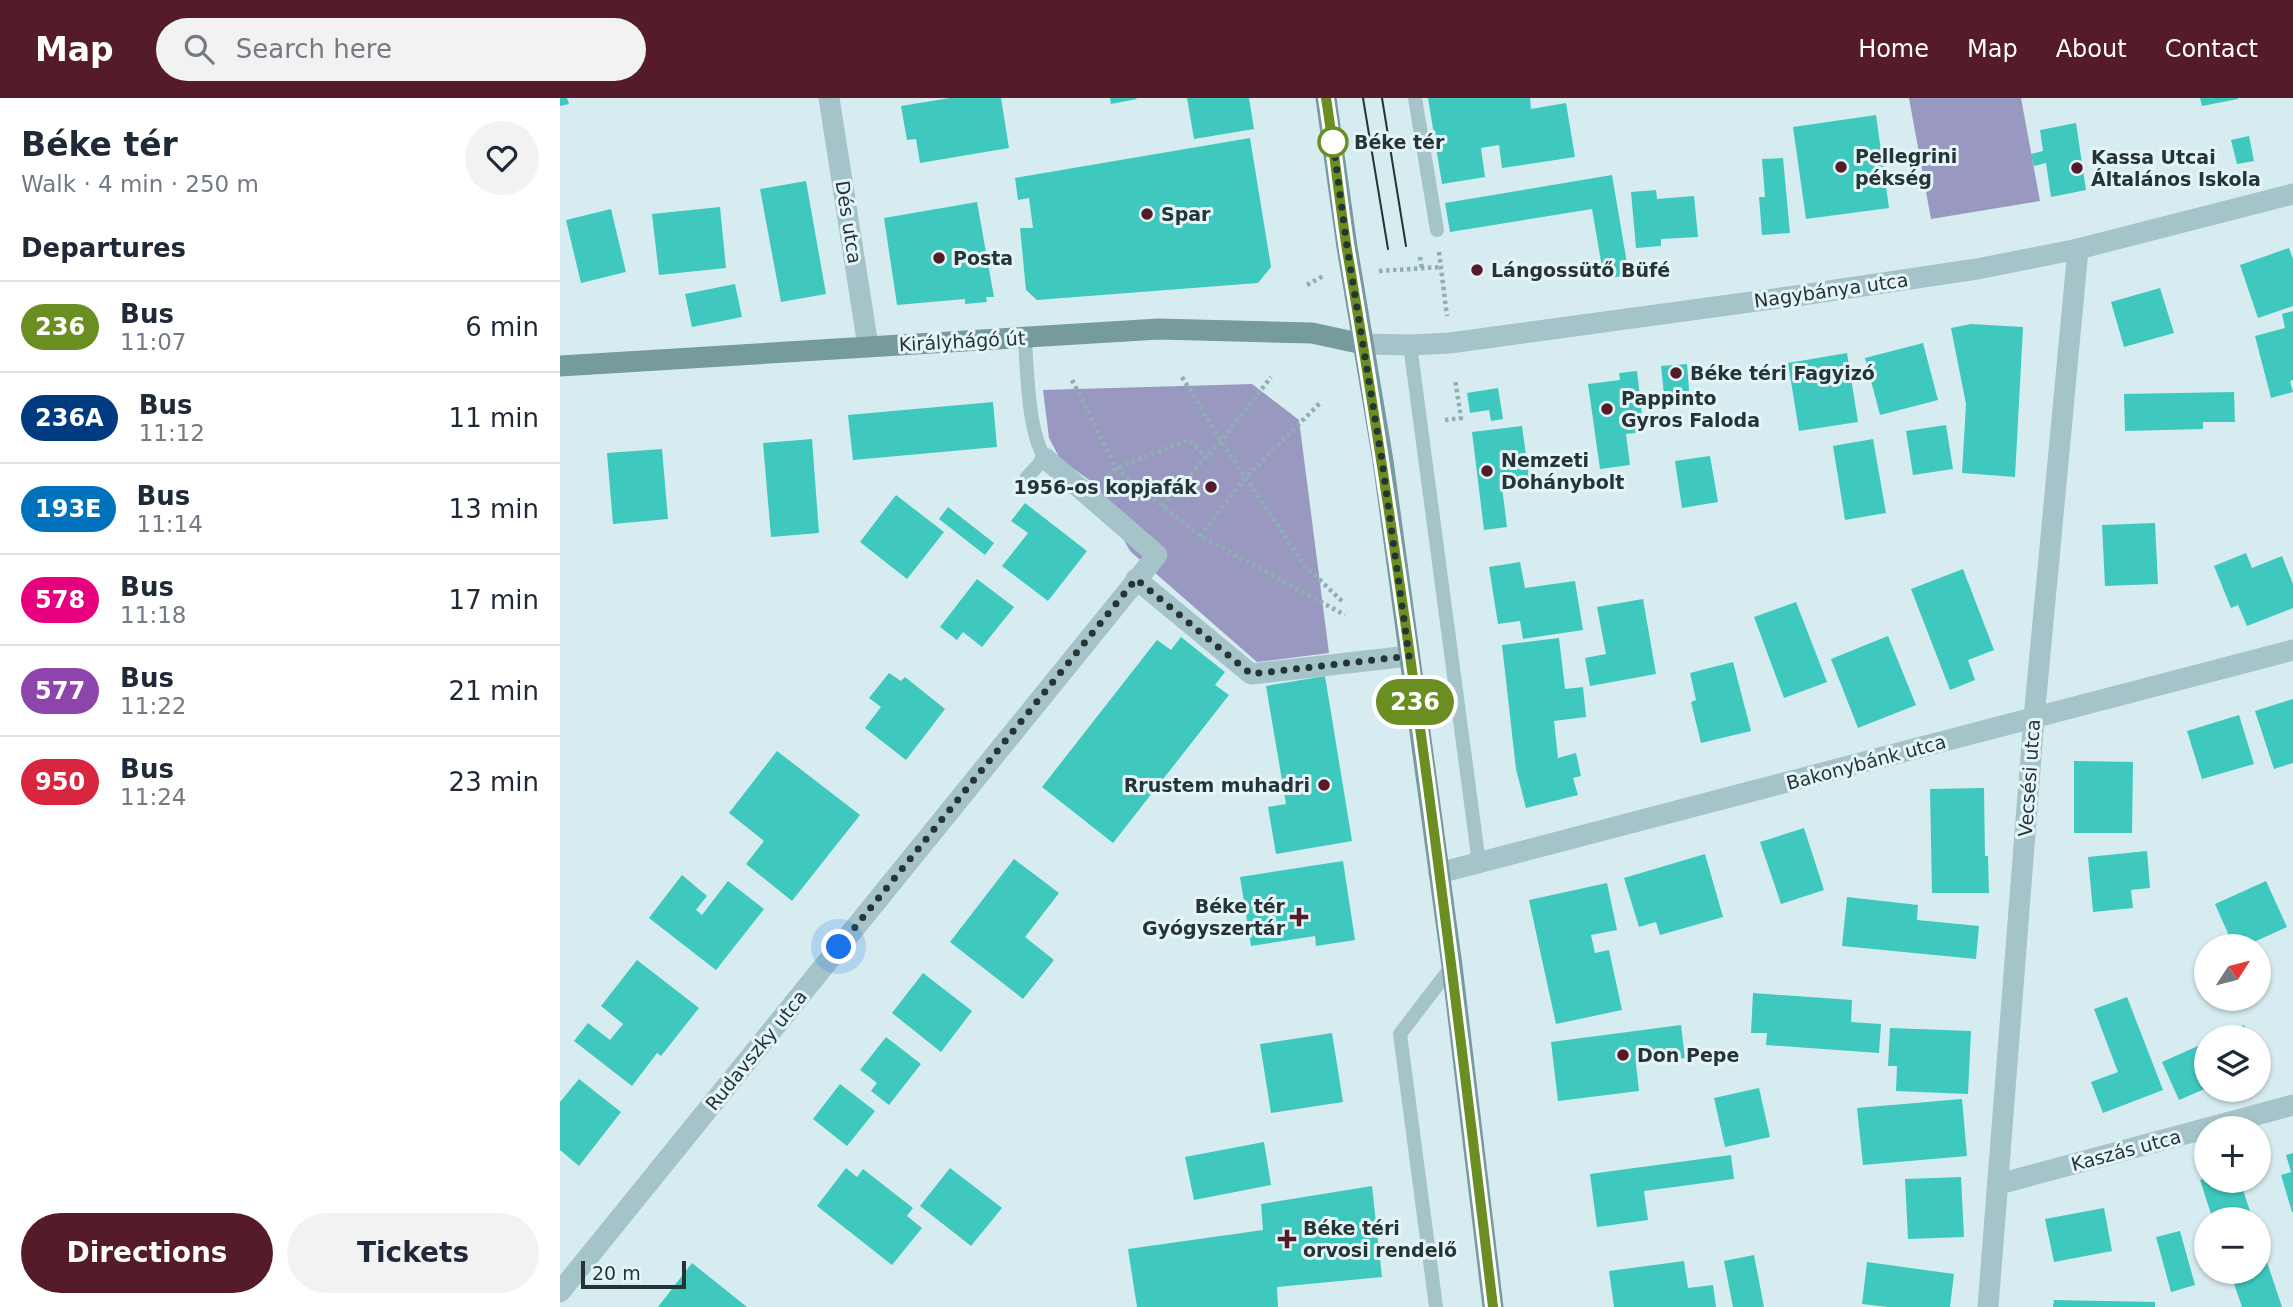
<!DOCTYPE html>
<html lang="en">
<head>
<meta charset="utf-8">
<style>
  body { margin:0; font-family:"DejaVu Sans",sans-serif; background:#f2f2f3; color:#1f2937; height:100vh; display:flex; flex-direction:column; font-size:26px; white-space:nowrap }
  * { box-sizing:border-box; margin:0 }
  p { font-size:23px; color:#747a83 }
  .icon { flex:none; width:38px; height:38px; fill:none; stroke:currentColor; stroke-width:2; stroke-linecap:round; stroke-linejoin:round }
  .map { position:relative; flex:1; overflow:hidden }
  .drawer { display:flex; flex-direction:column; background:#fff; width:560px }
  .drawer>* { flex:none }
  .badge { padding:0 14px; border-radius:23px; font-size:24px; line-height:46px }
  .needle { width:46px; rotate:54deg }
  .controls { position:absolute; left:1634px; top:836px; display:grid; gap:14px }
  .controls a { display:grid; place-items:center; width:77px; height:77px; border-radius:50%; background:#fff; box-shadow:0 2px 5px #0004; font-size:35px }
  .scale { position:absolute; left:21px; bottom:18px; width:105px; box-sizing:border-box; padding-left:7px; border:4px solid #253434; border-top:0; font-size:19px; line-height:24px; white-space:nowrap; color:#253434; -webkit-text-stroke:5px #e4f4f9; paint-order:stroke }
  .you { position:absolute; width:35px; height:35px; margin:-18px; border:5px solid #fff; border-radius:50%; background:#1a73e8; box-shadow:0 0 0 10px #1a73e833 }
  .map>.badge { position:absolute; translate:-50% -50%; box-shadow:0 0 0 4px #fff }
  h2 { padding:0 21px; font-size:26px; line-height:63px }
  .round { display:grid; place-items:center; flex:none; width:74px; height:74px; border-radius:37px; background:#f2f2f3 }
  .summary { display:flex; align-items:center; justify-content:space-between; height:119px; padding:0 21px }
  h1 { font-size:33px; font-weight:800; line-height:52px }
  .cta { display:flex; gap:14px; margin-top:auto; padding:14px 21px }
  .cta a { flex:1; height:80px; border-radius:42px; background:#561b29; color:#fff; font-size:28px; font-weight:800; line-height:80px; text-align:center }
  .cta a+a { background:#f2f2f3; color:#1f2937 }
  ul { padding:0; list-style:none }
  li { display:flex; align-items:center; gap:21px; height:91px; padding:0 21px; border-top:2px solid #e0e1e3 }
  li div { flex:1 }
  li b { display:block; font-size:26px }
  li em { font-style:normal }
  li .badge { min-width:77px; font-weight:700; text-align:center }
  header { display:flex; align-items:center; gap:42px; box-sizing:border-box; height:98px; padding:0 35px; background:#561b29; color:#fff }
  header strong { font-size:33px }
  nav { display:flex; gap:38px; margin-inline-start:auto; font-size:24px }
  .search { width:490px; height:63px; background:#f2f2f3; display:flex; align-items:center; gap:18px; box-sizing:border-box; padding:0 24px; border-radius:38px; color:#747a83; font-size:26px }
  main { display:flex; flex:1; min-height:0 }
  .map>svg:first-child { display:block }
  .green { fill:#9998c0 }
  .building { fill:#3fc8be }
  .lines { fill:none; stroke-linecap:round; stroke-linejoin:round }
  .path { stroke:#8eb0b5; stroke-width:4.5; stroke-dasharray:3.5 3.5; stroke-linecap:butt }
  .lane { stroke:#a4c4c9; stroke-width:14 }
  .street { stroke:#a4c4c9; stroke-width:21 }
  .secondary { stroke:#759b9d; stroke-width:21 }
  .tram { stroke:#253434; stroke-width:2 }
  .line-casing { stroke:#fff; stroke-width:16 }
  .line { stroke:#6b8e23; stroke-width:10 }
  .walk { stroke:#253434; stroke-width:7; stroke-dasharray:0 12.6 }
  .stop-dot { fill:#fff; stroke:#6b8e23; stroke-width:3.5 }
  .poi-dot { fill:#561b29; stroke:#e4f4f9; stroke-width:2.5 }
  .labels { text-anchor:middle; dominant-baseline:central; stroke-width:6; stroke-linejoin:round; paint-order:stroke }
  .stop-label { font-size:19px; font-weight:bold; fill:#253434; stroke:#e4f4f9; text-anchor:start }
  .poi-label { font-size:19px; font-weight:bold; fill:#253434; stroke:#e4f4f9; text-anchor:start }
  .street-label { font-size:19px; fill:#253434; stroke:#e4f4f9 }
</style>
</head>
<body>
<header>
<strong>Map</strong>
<div class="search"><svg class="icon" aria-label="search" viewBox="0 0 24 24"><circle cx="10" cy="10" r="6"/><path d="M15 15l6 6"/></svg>Search here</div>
<nav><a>Home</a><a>Map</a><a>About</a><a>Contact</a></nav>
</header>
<main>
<section class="drawer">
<div class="summary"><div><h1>Béke tér</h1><p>Walk · 4 min · 250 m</p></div><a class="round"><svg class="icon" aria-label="heart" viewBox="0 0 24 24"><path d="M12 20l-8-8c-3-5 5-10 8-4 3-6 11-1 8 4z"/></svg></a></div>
<h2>Departures</h2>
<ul>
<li><span class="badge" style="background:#6b8e23;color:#fff">236</span><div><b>Bus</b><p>11:07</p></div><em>6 min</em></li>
<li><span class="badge" style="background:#003b80;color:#fff">236A</span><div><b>Bus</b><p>11:12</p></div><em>11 min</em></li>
<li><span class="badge" style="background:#0072bc;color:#fff">193E</span><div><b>Bus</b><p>11:14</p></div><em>13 min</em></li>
<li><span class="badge" style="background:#e6007e;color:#fff">578</span><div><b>Bus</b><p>11:18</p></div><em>17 min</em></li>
<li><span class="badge" style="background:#8e44ad;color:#fff">577</span><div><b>Bus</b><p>11:22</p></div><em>21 min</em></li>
<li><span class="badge" style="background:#d7263d;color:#fff">950</span><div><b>Bus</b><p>11:24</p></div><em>23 min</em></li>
</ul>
<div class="cta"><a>Directions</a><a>Tickets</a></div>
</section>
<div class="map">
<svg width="1733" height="1209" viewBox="0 0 1733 1209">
  <rect width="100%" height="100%" fill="#d7ecf1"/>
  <g class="green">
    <path d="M 1349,0 L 1461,0 L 1480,103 L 1371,121 Z"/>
    <path d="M 692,286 L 739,322 L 769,555 L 697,564 L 570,453 L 532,384 L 500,361 L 489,340 L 483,292 Z"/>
  </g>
  <g class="building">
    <path d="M 0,0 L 7,0 L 9,6 L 0,8 Z"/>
    <path d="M 390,0 L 441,0 L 449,50 L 360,65 L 356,41 L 347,42 L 341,8 Z"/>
    <path d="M 550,0 L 576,0 L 577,1 L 551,6 Z"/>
    <path d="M 627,0 L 689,0 L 694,31 L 634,41 Z"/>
    <path d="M 868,0 L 970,0 L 971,11 L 1006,5 L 1015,59 L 942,70 L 939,47 L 921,50 L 925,79 L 882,86 Z"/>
    <path d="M 1640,0 L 1678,0 L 1678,1 L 1642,8 Z"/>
    <path d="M 1316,17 L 1329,110 L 1246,121 L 1233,29 Z"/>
    <path d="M 1516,25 L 1526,92 L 1491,99 L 1486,65 L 1474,68 L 1471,56 L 1483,53 L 1480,32 Z"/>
    <path d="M 1689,38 L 1694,63 L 1677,66 L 1671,42 Z"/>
    <path d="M 690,40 L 711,169 L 698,185 L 477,202 L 466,192 L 460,130 L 473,130 L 469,100 L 458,102 L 455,80 Z"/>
    <path d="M 1223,60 L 1230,135 L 1202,137 L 1199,99 L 1205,99 L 1202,61 Z"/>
    <path d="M 1052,77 L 1069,177 L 1044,181 L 1032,111 L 890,134 L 885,105 Z"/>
    <path d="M 246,83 L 266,196 L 221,204 L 200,91 Z"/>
    <path d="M 1096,92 L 1097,101 L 1134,98 L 1138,139 L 1101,141 L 1101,148 L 1076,150 L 1071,94 Z"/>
    <path d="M 417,104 L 434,199 L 426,199 L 427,204 L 405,206 L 405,201 L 337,207 L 324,120 Z"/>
    <path d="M 160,109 L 166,170 L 99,177 L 92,116 Z"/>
    <path d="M 51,111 L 66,174 L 21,185 L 6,122 Z"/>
    <path d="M 1729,150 L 1733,161 L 1733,208 L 1698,220 L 1680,167 Z"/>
    <path d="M 175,186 L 182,219 L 132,229 L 125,196 Z"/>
    <path d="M 1600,190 L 1614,235 L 1564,249 L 1551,204 Z"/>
    <path d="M 1733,213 L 1733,282 L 1730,283 L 1733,294 L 1711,300 L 1695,238 L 1725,230 L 1722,216 Z"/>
    <path d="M 1411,226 L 1463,229 L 1455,379 L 1402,375 L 1406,306 L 1391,230 Z"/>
    <path d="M 1363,245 L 1378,302 L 1320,317 L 1305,260 Z"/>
    <path d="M 1287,255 L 1298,324 L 1239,333 L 1228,265 Z"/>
    <path d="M 1127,266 L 1130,304 L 1105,306 L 1101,268 Z"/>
    <path d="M 1077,273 L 1084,334 L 1066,336 L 1070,367 L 1040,371 L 1028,286 L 1060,282 L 1059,275 Z"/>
    <path d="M 938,290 L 943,321 L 931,323 L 929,312 L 910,315 L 907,295 Z"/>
    <path d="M 1674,294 L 1675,324 L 1643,324 L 1643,331 L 1565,333 L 1564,296 Z"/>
    <path d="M 433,304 L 437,349 L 293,362 L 288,317 Z"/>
    <path d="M 1386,327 L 1393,371 L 1353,377 L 1346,333 Z"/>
    <path d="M 962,328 L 970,386 L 942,389 L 947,429 L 924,432 L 912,334 Z"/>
    <path d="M 252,341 L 259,435 L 211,439 L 203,345 Z"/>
    <path d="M 1313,341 L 1326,415 L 1285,422 L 1273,348 Z"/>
    <path d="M 102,351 L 108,421 L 53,426 L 47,355 Z"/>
    <path d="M 1150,358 L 1158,404 L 1122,410 L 1115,363 Z"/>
    <path d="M 336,397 L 384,434 L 347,481 L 300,444 Z"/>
    <path d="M 465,405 L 527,453 L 488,503 L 442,468 L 468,435 L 451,423 Z"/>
    <path d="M 388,409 L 434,445 L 425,457 L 379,421 Z"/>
    <path d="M 1595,425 L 1598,486 L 1545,488 L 1542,427 Z"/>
    <path d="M 1686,455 L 1692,470 L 1722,458 L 1733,486 L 1733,510 L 1687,528 L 1678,507 L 1671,510 L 1654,468 Z"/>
    <path d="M 960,464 L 965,490 L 1015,483 L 1023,532 L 963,541 L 960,523 L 938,526 L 929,469 Z"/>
    <path d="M 1403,471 L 1434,552 L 1408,562 L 1415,582 L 1390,592 L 1351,491 Z"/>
    <path d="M 417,481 L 454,509 L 422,549 L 403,534 L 397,542 L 380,529 Z"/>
    <path d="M 1083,501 L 1096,576 L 1030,588 L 1025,560 L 1046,556 L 1037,509 Z"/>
    <path d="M 1236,504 L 1267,584 L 1224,600 L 1194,519 Z"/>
    <path d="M 1328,538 L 1356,607 L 1298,630 L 1271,561 Z"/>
    <path d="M 621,539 L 665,574 L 655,587 L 669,597 L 553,745 L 482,689 L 597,542 L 611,552 Z"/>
    <path d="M 999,540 L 1005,591 L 1023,589 L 1026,619 L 994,623 L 998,660 L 1016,655 L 1021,678 L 1013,680 L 1018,697 L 966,710 L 956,671 L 942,547 Z"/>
    <path d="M 1173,564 L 1191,633 L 1141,645 L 1131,604 L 1136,602 L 1130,575 Z"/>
    <path d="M 329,575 L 341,583 L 345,579 L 385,611 L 346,662 L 305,630 L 321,609 L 309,600 Z"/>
    <path d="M 765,578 L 792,743 L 716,756 L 708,709 L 726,706 L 706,588 Z"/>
    <path d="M 1733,601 L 1733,665 L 1714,671 L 1695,613 Z"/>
    <path d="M 1679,617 L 1694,666 L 1642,681 L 1627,633 Z"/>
    <path d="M 217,653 L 300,717 L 232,803 L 186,766 L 204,743 L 169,715 Z"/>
    <path d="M 1514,663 L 1573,664 L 1572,735 L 1514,735 Z"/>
    <path d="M 1424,690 L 1425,758 L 1428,758 L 1429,795 L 1372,795 L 1370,691 Z"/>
    <path d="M 1244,730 L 1264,792 L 1221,806 L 1200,744 Z"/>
    <path d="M 1587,753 L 1590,790 L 1571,792 L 1573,810 L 1533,814 L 1528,759 Z"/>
    <path d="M 1145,756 L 1163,819 L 1100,837 L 1096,824 L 1079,829 L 1064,780 Z"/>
    <path d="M 454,761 L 499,795 L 465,839 L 494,862 L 463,901 L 390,844 Z"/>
    <path d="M 783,763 L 795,842 L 756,848 L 755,838 L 691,848 L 680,779 Z"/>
    <path d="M 122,777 L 147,798 L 136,812 L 142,817 L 168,783 L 204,811 L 156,872 L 89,820 Z"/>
    <path d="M 1706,783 L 1727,829 L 1683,849 L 1674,849 L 1655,806 Z"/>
    <path d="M 1047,785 L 1057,832 L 1031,837 L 1035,855 L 1049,852 L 1062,912 L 996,926 L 969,802 Z"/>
    <path d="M 1287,799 L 1358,807 L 1357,822 L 1419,828 L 1416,861 L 1282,848 Z"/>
    <path d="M 77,862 L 139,910 L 101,958 L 97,955 L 72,988 L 14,943 L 28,925 L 50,942 L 63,926 L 41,908 Z"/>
    <path d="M 363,875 L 412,913 L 381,954 L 332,915 Z"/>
    <path d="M 1193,895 L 1292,902 L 1291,924 L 1321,926 L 1319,955 L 1206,947 L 1207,935 L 1191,935 Z"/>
    <path d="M 1567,899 L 1603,992 L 1543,1015 L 1531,984 L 1558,974 L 1534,911 Z"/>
    <path d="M 1121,927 L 1125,960 L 1076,966 L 1079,993 L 998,1003 L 991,944 Z"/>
    <path d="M 1684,927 L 1690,940 L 1656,940 Z"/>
    <path d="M 1330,930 L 1411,933 L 1408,996 L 1336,993 L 1337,968 L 1328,968 Z"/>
    <path d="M 772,935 L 783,1004 L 711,1015 L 700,946 Z"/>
    <path d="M 326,939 L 361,966 L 329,1007 L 311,993 L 317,985 L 300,972 Z"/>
    <path d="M 1647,944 L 1647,990 L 1619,1002 L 1602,964 Z"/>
    <path d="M 19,981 L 61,1014 L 19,1068 L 0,1052 L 0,1004 Z"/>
    <path d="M 280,986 L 315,1013 L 287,1048 L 253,1021 Z"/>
    <path d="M 1199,990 L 1210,1039 L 1165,1049 L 1154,1000 Z"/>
    <path d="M 1402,1001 L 1407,1058 L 1303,1067 L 1297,1010 Z"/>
    <path d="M 704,1044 L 711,1087 L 634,1102 L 625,1059 Z"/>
    <path d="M 1733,1055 L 1733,1114 L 1732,1114 L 1721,1077 L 1731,1074 L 1726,1057 Z"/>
    <path d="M 1171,1057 L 1174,1081 L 1084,1093 L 1088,1122 L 1037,1129 L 1030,1076 Z"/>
    <path d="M 286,1070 L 297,1079 L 303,1071 L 353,1110 L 347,1118 L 362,1130 L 332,1167 L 257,1108 Z"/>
    <path d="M 390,1070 L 442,1110 L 411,1148 L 360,1108 Z"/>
    <path d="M 1401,1079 L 1404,1139 L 1348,1141 L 1345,1081 Z"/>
    <path d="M 1647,1080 L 1647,1083 L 1680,1083 L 1693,1122 L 1653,1122 L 1640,1082 Z"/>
    <path d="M 812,1088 L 822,1179 L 717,1189 L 718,1209 L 577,1209 L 568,1151 L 703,1132 L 701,1106 Z"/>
    <path d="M 1544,1110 L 1552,1153 L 1494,1164 L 1485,1121 Z"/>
    <path d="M 1620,1133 L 1635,1187 L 1611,1194 L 1596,1139 Z"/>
    <path d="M 1700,1143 L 1722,1209 L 1682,1209 L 1670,1174 L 1699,1174 Z"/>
    <path d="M 1194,1157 L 1204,1209 L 1173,1209 L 1164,1163 Z"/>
    <path d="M 1124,1163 L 1128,1190 L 1153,1187 L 1156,1209 L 1054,1209 L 1049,1173 Z"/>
    <path d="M 1307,1164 L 1394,1176 L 1390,1209 L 1328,1209 L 1302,1206 Z"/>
    <path d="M 132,1165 L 187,1209 L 98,1209 Z"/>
    <path d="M 1494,1202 L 1595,1204 L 1595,1209 L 1493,1209 Z"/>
  </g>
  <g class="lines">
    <g class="path">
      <path d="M 879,154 L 887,218"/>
      <path d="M 860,159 L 862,171"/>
      <path d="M 819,173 L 881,169"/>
      <path d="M 747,187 L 763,178"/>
      <path d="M 622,279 L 661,343 L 745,468 L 784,505"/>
      <path d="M 512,282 L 556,370 L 640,438 L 785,517"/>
      <path d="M 885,322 L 901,320 L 895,281"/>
      <path d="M 548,378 L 556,370 L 628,342 L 647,359"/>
      <path d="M 602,408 L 661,343 L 711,279"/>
      <path d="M 640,438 L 686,379 L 760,305"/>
    </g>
    <g class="lane">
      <path d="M 855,0 L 877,132"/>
      <path d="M 465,241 C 467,272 468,335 485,360 L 467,379"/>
      <path d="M 850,247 L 919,765"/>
      <path d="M 876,1209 L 840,936 L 892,868"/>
    </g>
    <g class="street">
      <path d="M 269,0 L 308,248"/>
      <path d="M 803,246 L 850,247 L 890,245 L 1242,197 L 1417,171 L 1518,151 L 1733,96"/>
      <path d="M 576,481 L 691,576 L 849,558"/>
      <path d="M 879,775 L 1733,552"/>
      <path d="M 1439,1086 L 1733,1007"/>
      <path d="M 0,1194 L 597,457 L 485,360"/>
      <path d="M 1428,1209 L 1474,620 L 1518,151"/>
    </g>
    <g class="secondary">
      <path d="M 766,0 L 787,149 L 823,363 L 892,868 L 933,1209"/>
      <path d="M 0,268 L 599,231 L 752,235 L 803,246"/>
    </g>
    <g class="tram">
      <path d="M 803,0 L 828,151"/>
      <path d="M 822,0 L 846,148"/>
    </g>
  </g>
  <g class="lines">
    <defs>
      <path id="line" d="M 766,0 C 774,50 779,101 787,152 C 847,502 891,856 933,1209"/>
    </defs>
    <use href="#line" class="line-casing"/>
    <use href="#line" class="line"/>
    <path class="walk" d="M 279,849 L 576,481 L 691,576 L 849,558 L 822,363 L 787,149 L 773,44"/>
  </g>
  <circle class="stop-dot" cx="773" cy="44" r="14"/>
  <g class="poi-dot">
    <circle cx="1281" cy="69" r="7"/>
    <circle cx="1517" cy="70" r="7"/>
    <circle cx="587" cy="116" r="7"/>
    <circle cx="379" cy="160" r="7"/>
    <circle cx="917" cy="172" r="7"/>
    <circle cx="1116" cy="275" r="7"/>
    <circle cx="1047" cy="311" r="7"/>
    <circle cx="927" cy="373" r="7"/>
    <circle cx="651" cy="389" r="7"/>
    <circle cx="764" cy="687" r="7"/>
    <path d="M735.5 808.5h7v7h7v7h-7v7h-7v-7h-7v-7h7z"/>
    <circle cx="1063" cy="957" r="7"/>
    <path d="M723.5 1130.5h7v7h7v7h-7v7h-7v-7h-7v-7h7z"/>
  </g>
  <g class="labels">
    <g class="stop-label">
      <text x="794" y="44">Béke tér</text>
    </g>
    <g class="poi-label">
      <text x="1295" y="58">Pellegrini<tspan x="1295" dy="22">pékség</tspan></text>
      <text x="1531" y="59">Kassa Utcai<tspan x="1531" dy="22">Általános Iskola</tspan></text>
      <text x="601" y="116">Spar</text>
      <text x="393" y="160">Posta</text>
      <text x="931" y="172">Lángossütő Büfé</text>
      <text x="1130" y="275">Béke téri Fagyizó</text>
      <text x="1061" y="300">Pappinto<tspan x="1061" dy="22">Gyros Faloda</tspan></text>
      <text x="941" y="362">Nemzeti<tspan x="941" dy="22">Dohánybolt</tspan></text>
      <text x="637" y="389" text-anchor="end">1956-os kopjafák</text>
      <text x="750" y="687" text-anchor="end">Rrustem muhadri</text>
      <text x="725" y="808" text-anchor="end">Béke tér<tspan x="725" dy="22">Gyógyszertár</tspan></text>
      <text x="1077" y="957">Don Pepe</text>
      <text x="743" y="1130">Béke téri<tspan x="743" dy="22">orvosi rendelő</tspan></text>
    </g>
    <g class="street-label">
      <text transform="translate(289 124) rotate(81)">Dés utca</text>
      <text transform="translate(1271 192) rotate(-8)">Nagybánya utca</text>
      <text transform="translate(402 243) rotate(-3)">Királyhágó út</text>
      <text transform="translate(1306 664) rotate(-15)">Bakonybánk utca</text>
      <text transform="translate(1469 680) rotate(-86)">Vecsési utca</text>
      <text transform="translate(196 952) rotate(-51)">Rudavszky utca</text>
      <text transform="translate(1566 1052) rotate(-15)">Kaszás utca</text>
    </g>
  </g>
</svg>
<div class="controls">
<a><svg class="needle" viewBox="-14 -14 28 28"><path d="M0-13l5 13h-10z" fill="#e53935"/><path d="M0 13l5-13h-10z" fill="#747a83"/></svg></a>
<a><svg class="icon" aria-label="layers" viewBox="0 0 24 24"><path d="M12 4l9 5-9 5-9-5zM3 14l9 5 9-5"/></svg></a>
<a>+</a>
<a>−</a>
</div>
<div class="scale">20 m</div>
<div class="you" style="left:279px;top:849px"></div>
<b class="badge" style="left:855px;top:604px;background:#6b8e23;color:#fff">236</b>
</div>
</main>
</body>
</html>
